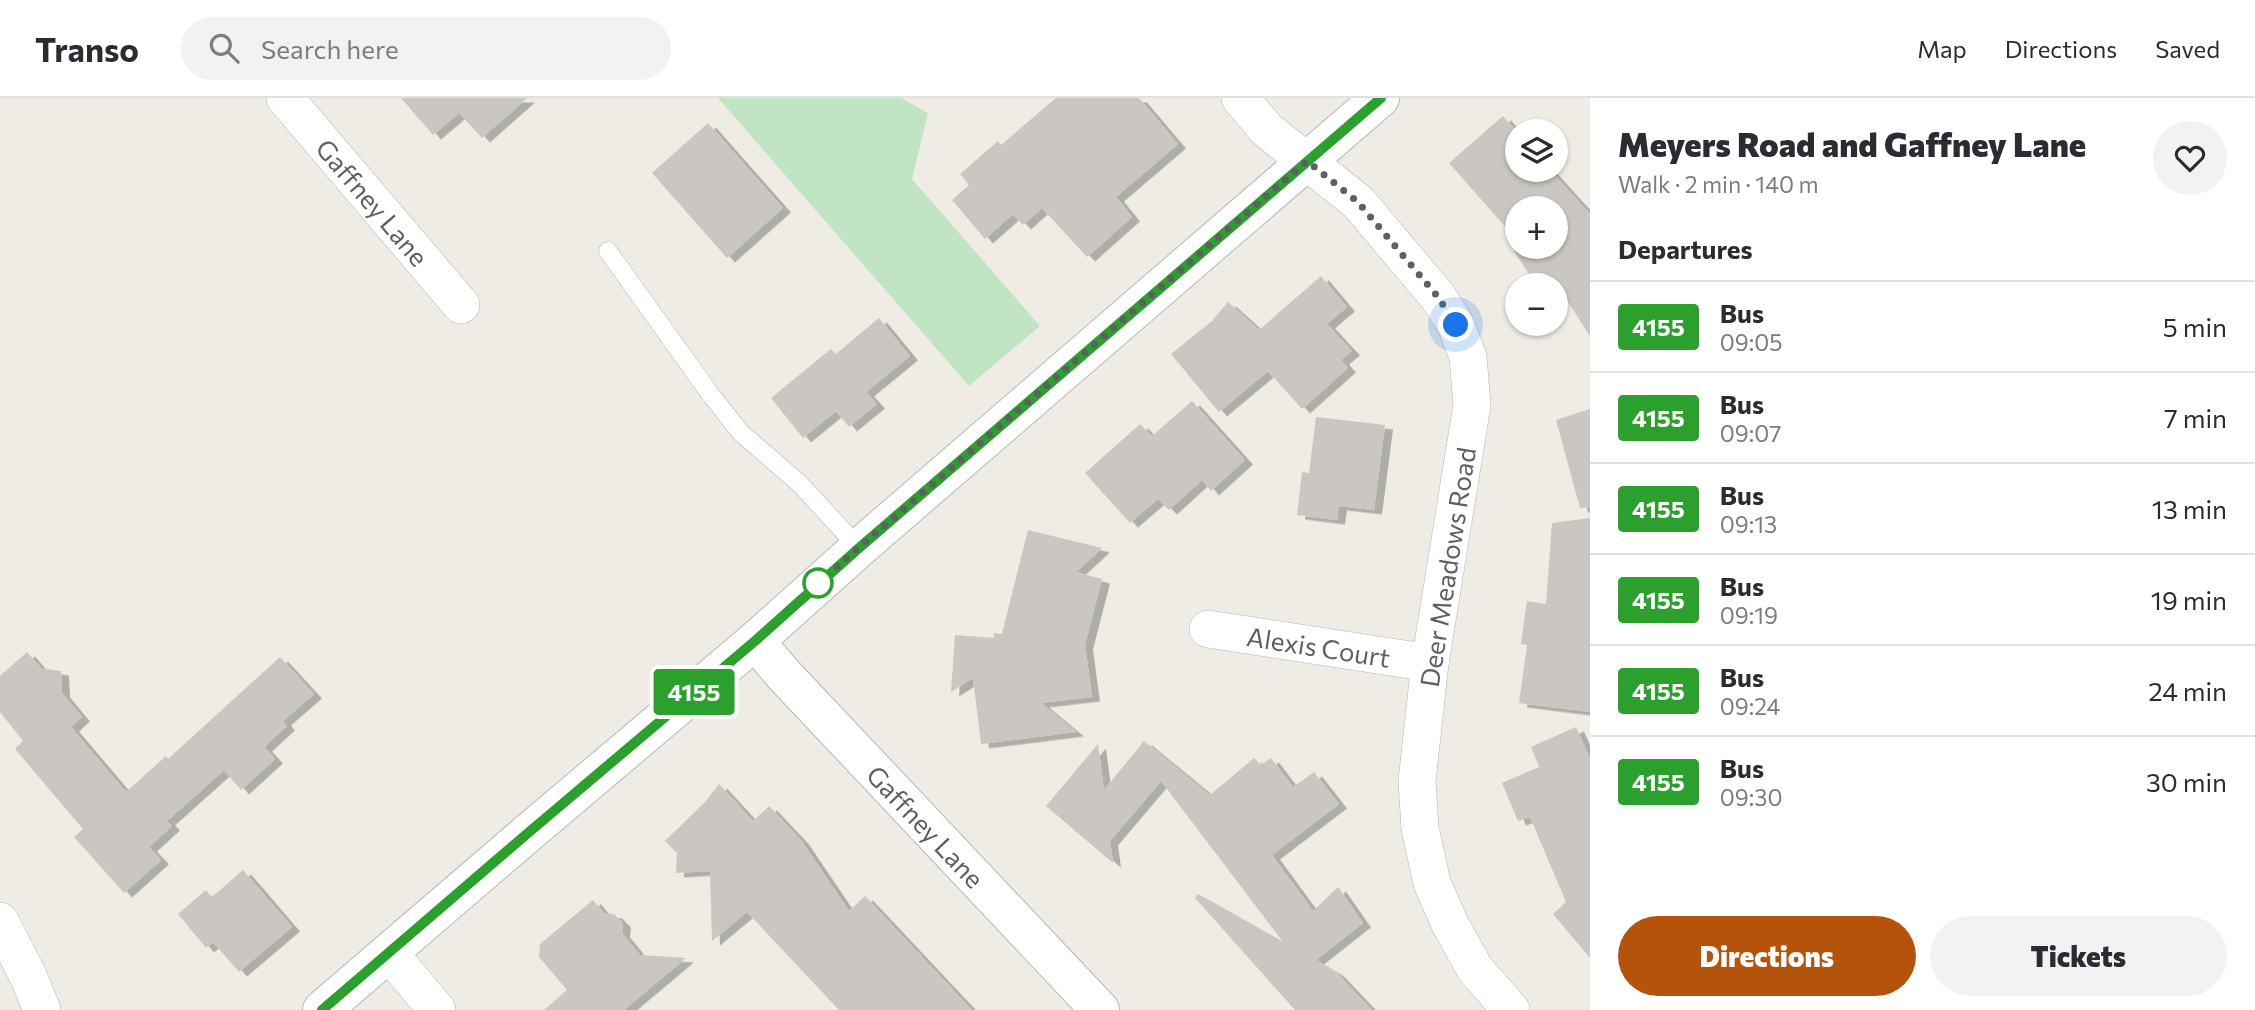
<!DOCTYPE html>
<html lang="en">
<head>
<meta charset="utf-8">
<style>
  body { margin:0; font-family:Commissioner,sans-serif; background:#f2f2f3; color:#2b2b33; height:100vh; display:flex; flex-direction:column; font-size:26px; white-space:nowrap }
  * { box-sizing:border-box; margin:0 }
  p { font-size:23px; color:#7c7c81 }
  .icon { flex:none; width:38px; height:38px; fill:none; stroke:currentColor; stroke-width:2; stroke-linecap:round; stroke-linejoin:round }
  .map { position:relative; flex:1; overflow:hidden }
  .side { display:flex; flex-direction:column; background:#fff; width:665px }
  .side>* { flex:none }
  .badge { padding:0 14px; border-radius:5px; font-size:24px; line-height:46px }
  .controls { position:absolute; left:1505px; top:21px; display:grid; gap:14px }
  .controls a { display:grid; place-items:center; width:63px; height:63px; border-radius:50%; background:#fff; box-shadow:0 2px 5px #0004; font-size:35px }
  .you { position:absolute; width:35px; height:35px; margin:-18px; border:5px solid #fff; border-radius:50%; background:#1a73e8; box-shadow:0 0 0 10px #1a73e833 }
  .map>.badge { position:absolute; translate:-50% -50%; box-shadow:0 0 0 4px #fff }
  h2 { padding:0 28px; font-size:26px; line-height:63px }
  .round { display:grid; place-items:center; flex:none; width:74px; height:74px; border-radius:37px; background:#f2f2f3 }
  .head { display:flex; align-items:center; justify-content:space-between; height:119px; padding:0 28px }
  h1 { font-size:33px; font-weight:800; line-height:52px }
  .primary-button { display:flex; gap:14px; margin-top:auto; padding:14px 28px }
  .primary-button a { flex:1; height:80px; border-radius:42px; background:#b45309; color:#fff; font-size:28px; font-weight:800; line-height:80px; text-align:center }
  .primary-button a+a { background:#f2f2f3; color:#2b2b33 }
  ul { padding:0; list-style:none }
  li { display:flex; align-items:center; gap:21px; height:91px; padding:0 28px; border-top:2px solid #e1e1e2 }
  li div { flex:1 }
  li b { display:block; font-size:26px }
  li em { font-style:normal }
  li .badge { min-width:77px; font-weight:700; text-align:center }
  header { display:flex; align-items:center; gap:42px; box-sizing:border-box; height:98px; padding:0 35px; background:#fff; border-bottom:2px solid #e1e1e2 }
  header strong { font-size:33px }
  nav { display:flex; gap:38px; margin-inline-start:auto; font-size:24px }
  .search { width:490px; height:63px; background:#f2f2f3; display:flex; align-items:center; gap:18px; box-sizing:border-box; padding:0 24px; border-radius:38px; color:#7c7c81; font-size:26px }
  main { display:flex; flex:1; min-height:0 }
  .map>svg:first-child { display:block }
  .green { fill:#c1e5c3 }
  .building { fill:#cac6c1; filter:url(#shadow) }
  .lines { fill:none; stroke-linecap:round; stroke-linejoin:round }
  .lane-casing { stroke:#b4b6bb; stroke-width:19 }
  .street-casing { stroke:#b4b6bb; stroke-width:38 }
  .secondary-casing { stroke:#b5b8be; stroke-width:40 }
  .lane { stroke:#fff; stroke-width:18 }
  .street { stroke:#fff; stroke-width:37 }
  .secondary { stroke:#fff; stroke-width:38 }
  .line-casing { stroke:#fff; stroke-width:16 }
  .line { stroke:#2ca02c; stroke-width:10 }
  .walk { stroke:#5c5f64; stroke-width:7; stroke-dasharray:0 12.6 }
  .stop-dot { fill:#fff; stroke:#2ca02c; stroke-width:3.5 }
  .labels { text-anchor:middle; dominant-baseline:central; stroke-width:5; stroke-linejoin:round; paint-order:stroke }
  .street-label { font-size:26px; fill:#5c5f64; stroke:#fff }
</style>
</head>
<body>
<header>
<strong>Transo</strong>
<div class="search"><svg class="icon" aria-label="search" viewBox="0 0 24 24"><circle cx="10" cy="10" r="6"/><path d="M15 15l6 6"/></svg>Search here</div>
<nav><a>Map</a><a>Directions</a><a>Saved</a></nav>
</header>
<main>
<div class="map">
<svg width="1590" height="912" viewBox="0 0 1590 912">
  <defs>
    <filter id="shadow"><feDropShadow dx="8" dy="4.5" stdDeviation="0" flood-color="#0004"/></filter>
  </defs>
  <rect width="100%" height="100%" fill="#eeece4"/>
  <path class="green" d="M 718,0 L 901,0 L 928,15 L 912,81 L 1040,228 L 969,288 Z"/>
  <g class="building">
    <path d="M 401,0 L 527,0 L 482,40 L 459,15 L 433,37 Z"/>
    <path d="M 1056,0 L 1139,0 L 1178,46 L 1116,99 L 1132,119 L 1087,159 L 1042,110 L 1023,127 L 1013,116 L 985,141 L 952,102 L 969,87 L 960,76 L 998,43 L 1001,47 Z"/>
    <path d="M 1503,18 L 1517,34 L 1517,72 L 1550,72 L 1590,116 L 1590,238 L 1557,187 L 1536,187 L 1514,153 L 1522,149 L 1556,149 L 1556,110 L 1517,110 L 1517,142 L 1449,65 Z"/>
    <path d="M 708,25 L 783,110 L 727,160 L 652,75 Z"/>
    <path d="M 1321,178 L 1347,209 L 1327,226 L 1352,253 L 1341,262 L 1348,270 L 1302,311 L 1268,273 L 1219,314 L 1171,256 L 1212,223 L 1228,204 L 1259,232 Z"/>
    <path d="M 879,220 L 910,258 L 866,294 L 877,306 L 849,329 L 836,313 L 803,340 L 771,300 L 831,251 L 836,256 Z"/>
    <path d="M 1192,303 L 1245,362 L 1211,393 L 1202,382 L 1169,412 L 1158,401 L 1130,425 L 1085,375 L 1140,326 L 1152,338 Z"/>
    <path d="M 1590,311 L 1590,409 L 1580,410 L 1556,322 Z"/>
    <path d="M 1316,319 L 1385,327 L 1374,412 L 1339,408 L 1337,422 L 1297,417 L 1302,374 L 1309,375 Z"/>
    <path d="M 1590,420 L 1590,614 L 1519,605 L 1527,547 L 1521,546 L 1527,503 L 1546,506 L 1552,425 Z"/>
    <path d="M 1028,432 L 1102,450 L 1076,474 L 1102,481 L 1085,547 L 1092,599 L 1041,605 L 1076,634 L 981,646 L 973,580 L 951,594 L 955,537 L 994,540 L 994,535 L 1002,536 Z"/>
    <path d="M 27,554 L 41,570 L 61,573 L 62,595 L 82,619 L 71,629 L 126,694 L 166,658 L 168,661 L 280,559 L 314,596 L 283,623 L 287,628 L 264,649 L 275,661 L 241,692 L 224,672 L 167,723 L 172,728 L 149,749 L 161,762 L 124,795 L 74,739 L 83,731 L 15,651 L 23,643 L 0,614 L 0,578 Z"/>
    <path d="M 1576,629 L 1590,661 L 1590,860 L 1553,816 L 1566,804 L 1530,719 L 1518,723 L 1502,685 L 1539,669 L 1531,649 Z"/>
    <path d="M 1144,643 L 1210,697 L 1254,660 L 1261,667 L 1271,660 L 1293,689 L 1314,674 L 1339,706 L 1272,757 L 1313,813 L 1338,789 L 1363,825 L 1316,862 L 1336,874 L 1372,912 L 1295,912 L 1195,800 L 1198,796 L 1283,844 L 1161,683 L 1110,743 L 1113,765 L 1046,708 L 1098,646 L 1104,692 Z"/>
    <path d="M 719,686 L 753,723 L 769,708 L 801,742 L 849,813 L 865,798 L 972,912 L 839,912 L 747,814 L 712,843 L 710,773 L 676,775 L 677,755 L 665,743 L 705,704 Z"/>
    <path d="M 243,772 L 292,829 L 239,874 L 213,844 L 206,850 L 178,816 L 206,792 L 212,799 Z"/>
    <path d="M 593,802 L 604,815 L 614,816 L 623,825 L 622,835 L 640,857 L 686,860 L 624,912 L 544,912 L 567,892 L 539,859 L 540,846 Z"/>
  </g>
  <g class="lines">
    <defs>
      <path id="lane" d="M 608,153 L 711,297 L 741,335 L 800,386 L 859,450"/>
      <g id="street">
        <path id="s1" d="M 285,0 L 461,207"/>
        <path d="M 1240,0 L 1267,32 L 1358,104 L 1438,199 L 1456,227 L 1468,259 L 1472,307 L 1430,565 L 1417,683 L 1420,730 L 1432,785 L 1450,826 L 1475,871 L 1511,912"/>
        <path id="s2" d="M 1208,531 L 1430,565"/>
        <path d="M 0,823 L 29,880 L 42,912"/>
        <path d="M 389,855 L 437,912"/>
      </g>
      <g id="secondary">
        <path id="s3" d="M 755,543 L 784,577 L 1100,912"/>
        <path d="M 322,912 L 528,735 L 755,543 L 859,450 L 1380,0"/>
      </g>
    </defs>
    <use href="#lane" class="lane-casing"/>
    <use href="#street" class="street-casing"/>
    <use href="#secondary" class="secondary-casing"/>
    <use href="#lane" class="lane"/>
    <use href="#street" class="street"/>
    <use href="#secondary" class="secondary"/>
  </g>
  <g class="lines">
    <defs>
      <path id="line" d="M 322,912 L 528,735 L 755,543 L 859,450 L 1381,0"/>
    </defs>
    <use href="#line" class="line-casing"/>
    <use href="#line" class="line"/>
    <path class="walk" d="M 818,485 L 1307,63 L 1358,104 L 1438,199 L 1456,227"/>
  </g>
  <circle class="stop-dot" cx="818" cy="485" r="14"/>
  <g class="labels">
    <g class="street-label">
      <text stroke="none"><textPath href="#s1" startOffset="136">Gaffney Lane</textPath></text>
      <text transform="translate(1447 469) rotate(-81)">Deer Meadows Road</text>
      <text stroke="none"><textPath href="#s2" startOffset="112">Alexis Court</textPath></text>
      <text stroke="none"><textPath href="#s3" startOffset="252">Gaffney Lane</textPath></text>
    </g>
  </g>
</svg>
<div class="controls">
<a><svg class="icon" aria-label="layers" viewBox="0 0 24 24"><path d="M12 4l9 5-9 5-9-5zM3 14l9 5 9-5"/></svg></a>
<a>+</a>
<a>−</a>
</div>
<div class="you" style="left:1456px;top:227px"></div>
<b class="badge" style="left:694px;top:594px;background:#2ca02c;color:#fff">4155</b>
</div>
<section class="side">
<div class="head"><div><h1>Meyers Road and Gaffney Lane</h1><p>Walk · 2 min · 140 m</p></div><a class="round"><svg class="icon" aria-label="heart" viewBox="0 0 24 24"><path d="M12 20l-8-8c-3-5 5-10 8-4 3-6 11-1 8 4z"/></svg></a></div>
<h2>Departures</h2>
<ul>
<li><span class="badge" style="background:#2ca02c;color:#fff">4155</span><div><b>Bus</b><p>09:05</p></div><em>5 min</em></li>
<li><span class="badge" style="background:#2ca02c;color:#fff">4155</span><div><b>Bus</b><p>09:07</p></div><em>7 min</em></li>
<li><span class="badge" style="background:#2ca02c;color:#fff">4155</span><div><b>Bus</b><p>09:13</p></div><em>13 min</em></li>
<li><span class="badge" style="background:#2ca02c;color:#fff">4155</span><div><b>Bus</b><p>09:19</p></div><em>19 min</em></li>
<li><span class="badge" style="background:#2ca02c;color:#fff">4155</span><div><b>Bus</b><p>09:24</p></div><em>24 min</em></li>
<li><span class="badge" style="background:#2ca02c;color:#fff">4155</span><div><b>Bus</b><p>09:30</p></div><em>30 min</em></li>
</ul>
<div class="primary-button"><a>Directions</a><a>Tickets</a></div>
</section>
</main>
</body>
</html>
